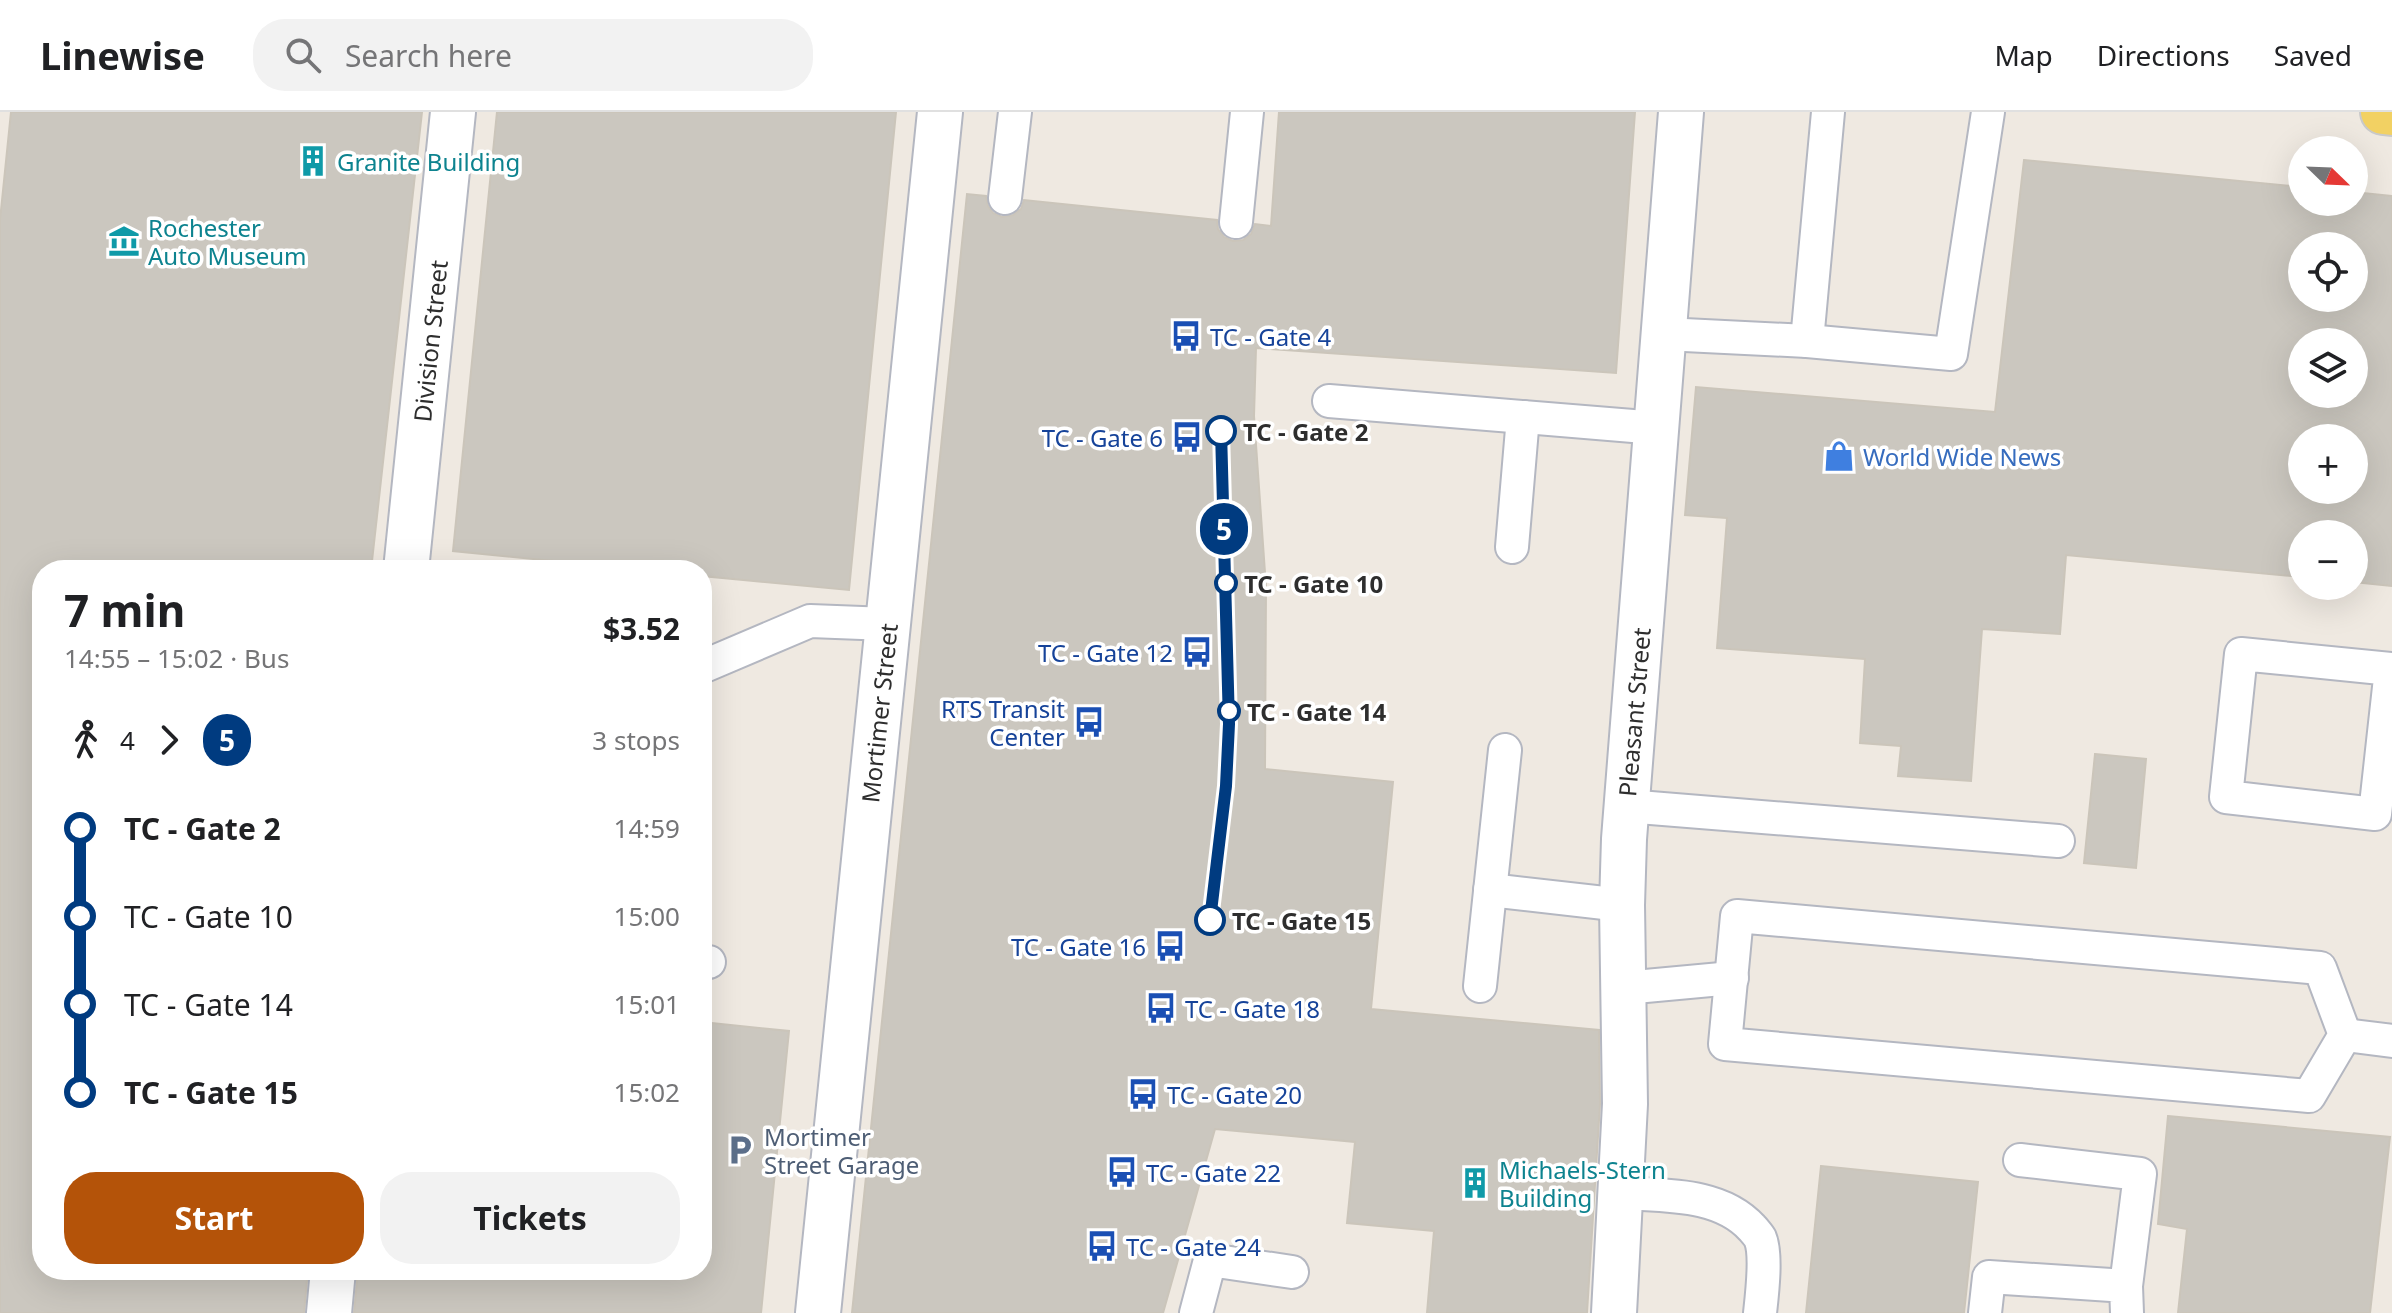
<!DOCTYPE html>
<html lang="en">
<head>
<meta charset="utf-8">
<style>
  body { margin:0; font-family:"Noto Sans",sans-serif; background:#f2f2f2; color:#202124; height:100vh; display:flex; flex-direction:column; font-size:30px; white-space:nowrap }
  * { box-sizing:border-box; margin:0 }
  p { font-size:26px; color:#757577 }
  .icon { flex:none; width:44px; height:44px; fill:none; stroke:currentColor; stroke-width:2; stroke-linecap:round; stroke-linejoin:round }
  .map { position:relative; flex:1; overflow:hidden }
  .details { position:absolute; left:32px; top:448px; width:680px; height:720px; display:flex; flex-direction:column; background:#fff; border-radius:32px; box-shadow:0 8px 32px #0002 }
  .details>* { flex:none }
  .badge { padding:0 16px; border-radius:26px; font-size:28px; line-height:52px }
  .needle { width:52px; rotate:113deg }
  .controls { position:absolute; left:2288px; top:24px; display:grid; gap:16px }
  .controls a { display:grid; place-items:center; width:80px; height:80px; border-radius:50%; background:#fff; box-shadow:0 8px 32px #0002; font-size:40px }
  .map>.badge { position:absolute; translate:-50% -50%; box-shadow:0 0 0 4px #fff }
  .legs { display:flex; align-items:center; gap:12px; height:88px; padding:0 32px; font-size:26px }
  .legs p { margin-inline-start:auto }
  .summary { display:flex; align-items:center; justify-content:space-between; height:136px; padding:0 32px }
  h1 { font-size:44px; font-weight:700; line-height:60px }
  .action { display:flex; gap:16px; margin-top:auto; padding:16px 32px }
  .action a { flex:1; height:92px; border-radius:32px; background:#b45309; color:#fff; font-size:32px; font-weight:700; line-height:92px; text-align:center }
  .action a+a { background:#f2f2f2; color:#202124 }
  ul { padding:0 32px; list-style:none }
  li { display:flex; align-items:center; gap:28px; height:88px; font-size:30px }
  li i { display:grid; place-items:center; width:12px; height:100%; margin:0 10px; background:currentColor }
  li i::after { content:''; width:20px; height:20px; margin:-10px; border:6px solid; border-radius:50%; background:#fff }
  li p { margin-inline-start:auto }
  li:first-child i { background:linear-gradient(#0000 50%,currentColor 0) }
  li:last-child i { background:linear-gradient(currentColor 50%,#0000 0) }
  header { display:flex; align-items:center; gap:48px; box-sizing:border-box; height:112px; padding:0 40px; background:#fff; border-bottom:2px solid #e0e0e0 }
  header strong { font-size:38px }
  nav { display:flex; gap:44px; margin-inline-start:auto; font-size:28px }
  .search { width:560px; height:72px; background:#f2f2f2; display:flex; align-items:center; gap:20px; box-sizing:border-box; padding:0 28px; border-radius:32px; color:#757577; font-size:30px }
  .map>svg:first-child { display:block }
  .building { fill:#cbc7bf; stroke:#cbc5ba; stroke-width:2; fill-rule:evenodd }
  .lines { fill:none; stroke-linecap:round; stroke-linejoin:round }
  .lane-casing { stroke:#b4b7c1; stroke-width:36 }
  .street-casing { stroke:#b4b7c1; stroke-width:48 }
  .primary-casing { stroke:#c9c9c9; stroke-width:48 }
  .lane { stroke:#fff; stroke-width:32 }
  .street { stroke:#fff; stroke-width:44 }
  .primary { stroke:#f2d163; stroke-width:44 }
  .line-1-casing { stroke:#fff; stroke-width:18 }
  .line-1 { stroke:#003b80; stroke-width:12 }
  .stop-1-dot { fill:#fff; stroke:#003b80; stroke-width:4 }
  .labels { text-anchor:middle; dominant-baseline:central; stroke-width:7; stroke-linejoin:round; paint-order:stroke }
  .culture-label { font-size:24px; fill:#0d838f; stroke:#fff; text-anchor:start }
  .transit-label { font-size:24px; fill:#164399; stroke:#fff; text-anchor:start }
  .street-label { font-size:24px; fill:#2e2e2e; stroke:#fff }
  .stop-label { font-size:24px; font-weight:bold; fill:#2e2e2e; stroke:#fff; text-anchor:start }
  .shop-label { font-size:24px; fill:#366cbe; stroke:#fff; text-anchor:start }
  .service-label { font-size:24px; fill:#4e5e75; stroke:#fff; text-anchor:start }
</style>
</head>
<body>
<header>
<strong>Linewise</strong>
<div class="search"><svg class="icon" aria-label="search" viewBox="0 0 24 24"><circle cx="10" cy="10" r="6"/><path d="M15 15l6 6"/></svg>Search here</div>
<nav><a>Map</a><a>Directions</a><a>Saved</a></nav>
</header>
<div class="map">
<svg width="2392" height="1201" viewBox="0 0 2392 1201">
  <rect width="100%" height="100%" fill="#efe9e1"/>
  <g class="building">
    <path d="M 11,0 L 422,0 L 371,458 L 42,458 L 42,1158 L 308,1158 L 304,1201 L 0,1201 L 0,108 Z"/>
    <path d="M 497,0 L 896,0 L 849,478 L 702,464 L 702,458 L 644,458 L 453,439 Z"/>
    <path d="M 1279,0 L 1635,0 L 1616,261 L 1256,236 L 1254,304 L 1266,475 L 1265,657 L 1393,670 L 1371,897 L 1599,918 L 1600,992 L 1587,1201 L 1427,1201 L 1434,1119 L 1347,1111 L 1355,1030 L 1215,1017 L 1163,1201 L 852,1201 L 967,82 L 986,84 L 988,94 L 993,101 L 1002,105 L 1013,103 L 1021,97 L 1024,88 L 1217,108 L 1218,117 L 1224,125 L 1233,129 L 1243,128 L 1251,122 L 1255,112 L 1271,114 Z"/>
    <path d="M 2024,48 L 2302,75 L 2302,90 L 2354,90 L 2354,80 L 2392,84 L 2392,474 L 2354,470 L 2354,422 L 2302,422 L 2302,465 L 2066,443 L 2060,522 L 1982,517 L 1971,669 L 1898,664 L 1901,634 L 1860,631 L 1865,547 L 1717,536 L 1727,406 L 1685,403 L 1696,275 L 1995,300 ZM 2302,134 L 2354,134 L 2354,186 L 2302,186 ZM 2302,230 L 2354,230 L 2354,282 L 2302,282 ZM 2302,326 L 2354,326 L 2354,378 L 2302,378 Z"/>
    <path d="M 2095,642 L 2146,647 L 2136,756 L 2084,751 Z"/>
    <path d="M 702,910 L 789,919 L 761,1201 L 354,1201 L 358,1158 L 702,1158 Z"/>
    <path d="M 2168,1004 L 2390,1025 L 2370,1201 L 2178,1201 L 2187,1117 L 2158,1112 Z"/>
    <path d="M 1821,1054 L 1978,1070 L 1964,1201 L 1806,1201 Z"/>
  </g>
  <g class="lines">
    <defs>
      <g id="lane">
        <path d="M 1005,86 L 1015,0"/>
        <path d="M 1236,110 L 1247,0"/>
        <path d="M 1664,222 L 1807,229 L 1828,0"/>
        <path d="M 1807,229 L 1951,242 L 1988,0"/>
        <path d="M 1329,289 L 1657,316"/>
        <path d="M 1512,435 L 1523,305"/>
        <path d="M 702,555 L 810,509 L 888,512"/>
        <path d="M 2391,557 L 2375,702 L 2226,685 L 2241,542 L 2391,557 L 2392,557"/>
        <path d="M 1626,694 L 2058,729"/>
        <path d="M 1490,778 L 1622,793"/>
        <path d="M 1737,804 L 2320,856 L 2345,923 L 2309,984 L 1725,932 Z"/>
        <path d="M 702,849 L 709,850"/>
        <path d="M 1480,874 L 1505,638"/>
        <path d="M 1624,876 L 1732,866"/>
        <path d="M 2345,923 L 2392,929"/>
        <path d="M 2020,1048 L 2140,1062 L 2126,1174"/>
        <path d="M 1623,1081 C 1666,1084 1720,1081 1752,1116 C 1753,1117 1759,1124 1760,1126 C 1767,1142 1762,1183 1760,1201"/>
        <path d="M 1196,1201 L 1210,1148 L 1292,1160"/>
        <path d="M 1985,1201 L 1989,1165 L 2126,1174 L 2127,1201"/>
      </g>
      <g id="street">
        <path d="M 406,458 L 453,0"/>
        <path d="M 329,1201 L 333,1158"/>
        <path d="M 818,1201 L 940,0"/>
        <path d="M 1614,1201 L 1625,992 L 1622,793 L 1624,727 L 1681,0"/>
      </g>
      <path id="primary" d="M 2383,0 L 2392,1"/>
    </defs>
    <use href="#lane" class="lane-casing"/>
    <use href="#street" class="street-casing"/>
    <use href="#primary" class="primary-casing"/>
    <use href="#lane" class="lane"/>
    <use href="#street" class="street"/>
    <use href="#primary" class="primary"/>
  </g>
  <g class="lines">
    <defs>
      <path id="line-1" d="M 1210,808 L 1226,674 L 1229,612 L 1221,319"/>
    </defs>
    <use href="#line-1" class="line-1-casing"/>
    <use href="#line-1" class="line-1"/>
  </g>
  <defs>
    <symbol id="building-bare" viewBox="-9 -9 18 18"><path d="M-4-6H4V6H1V3H-1V6H-4ZM-2.5-4.3h1.7v1.8h-1.7ZM.8-4.3h1.7v1.8H.8ZM-2.5-1h1.7V.8h-1.7ZM.8-1h1.7V.8H.8Z" fill="#0f9aa8" stroke="#fff" stroke-width="2.5" paint-order="stroke"/></symbol>
    <symbol id="museum-bare" viewBox="-9 -9 18 18"><path d="M0-6L6-3V-2H-6V-3ZM-5-1h2V3h-2ZM-1-1h2V3h-2ZM3-1h2V3H3ZM-6 4H6V6H-6Z" fill="#0f9aa8" stroke="#fff" stroke-width="2.5" paint-order="stroke"/></symbol>
    <symbol id="bus-bare" viewBox="-9 -9 18 18"><path d="M-5-6H5V4H4V6H2V4H-2V6H-4V4H-5ZM-3.5-4V0h7V-4ZM-3.5 1.2v1.5H-2V1.2ZM2 1.2v1.5H3.5V1.2Z" fill="#1a4fb4" stroke="#fff" stroke-width="2.5" paint-order="stroke"/></symbol>
    <symbol id="shop-bare" viewBox="-9 -9 18 18"><path d="M-5-2.5h2.3a2.7 3.5 0 0 1 5.4 0H5L5.5 6h-11ZM-1.5-2.5h3a1.5 2.3 0 0 0-3 0Z" fill="#3f7fe0" stroke="#fff" stroke-width="2.5" paint-order="stroke"/></symbol>
    <symbol id="parking-bare" viewBox="-9 -9 18 18"><path d="M-3.5-5.5H1a3.5 3.5 0 0 1 0 7H-1V5.5H-3.5ZM-1-3.4V-.6H.8a1.4 1.4 0 0 0 0-2.8Z" fill="#5c6f8a" stroke="#fff" stroke-width="2.5" paint-order="stroke"/></symbol>
  </defs>
  <g fill-rule="evenodd">
    <use href="#building-bare" x="291" y="27" width="44" height="44"/>
    <use href="#museum-bare" x="102" y="107" width="44" height="44"/>
    <use href="#bus-bare" x="1164" y="202" width="44" height="44"/>
    <use href="#bus-bare" x="1165" y="303" width="44" height="44"/>
    <use href="#shop-bare" x="1817" y="322" width="44" height="44"/>
    <use href="#bus-bare" x="1175" y="518" width="44" height="44"/>
    <use href="#bus-bare" x="1067" y="588" width="44" height="44"/>
    <use href="#bus-bare" x="1148" y="812" width="44" height="44"/>
    <use href="#bus-bare" x="1139" y="874" width="44" height="44"/>
    <use href="#bus-bare" x="1121" y="960" width="44" height="44"/>
    <use href="#parking-bare" x="718" y="1016" width="44" height="44"/>
    <use href="#bus-bare" x="1100" y="1038" width="44" height="44"/>
    <use href="#building-bare" x="1453" y="1049" width="44" height="44"/>
    <use href="#bus-bare" x="1080" y="1112" width="44" height="44"/>
  </g>
  <g class="stop-1-dot">
    <circle cx="1221" cy="319" r="14"/>
    <circle cx="1226" cy="471" r="10"/>
    <circle cx="1229" cy="599" r="10"/>
    <circle cx="1210" cy="808" r="14"/>
  </g>
  <g class="labels">
    <g class="culture-label">
      <text x="337" y="49">Granite Building</text>
      <text x="148" y="115">Rochester<tspan x="148" dy="28">Auto Museum</tspan></text>
      <text x="1499" y="1057">Michaels-Stern<tspan x="1499" dy="28">Building</tspan></text>
    </g>
    <g class="transit-label">
      <text x="1210" y="224">TC - Gate 4</text>
      <text x="1163" y="325" text-anchor="end">TC - Gate 6</text>
      <text x="1173" y="540" text-anchor="end">TC - Gate 12</text>
      <text x="1065" y="596" text-anchor="end">RTS Transit<tspan x="1065" dy="28">Center</tspan></text>
      <text x="1146" y="834" text-anchor="end">TC - Gate 16</text>
      <text x="1185" y="896">TC - Gate 18</text>
      <text x="1167" y="982">TC - Gate 20</text>
      <text x="1146" y="1060">TC - Gate 22</text>
      <text x="1126" y="1134">TC - Gate 24</text>
    </g>
    <g class="street-label">
      <text transform="translate(430 229) rotate(-84)">Division Street</text>
      <text transform="translate(1634 600) rotate(-85)">Pleasant Street</text>
      <text transform="translate(879 601) rotate(-84)">Mortimer Street</text>
    </g>
    <g class="stop-label">
      <text x="1243" y="319">TC - Gate 2</text>
      <text x="1244" y="471">TC - Gate 10</text>
      <text x="1247" y="599">TC - Gate 14</text>
      <text x="1232" y="808">TC - Gate 15</text>
    </g>
    <g class="shop-label">
      <text x="1863" y="344">World Wide News</text>
    </g>
    <g class="service-label">
      <text x="764" y="1024">Mortimer<tspan x="764" dy="28">Street Garage</tspan></text>
    </g>
  </g>
</svg>
<div class="controls">
<a><svg class="needle" viewBox="-14 -14 28 28"><path d="M0-13l5 13h-10z" fill="#e53935"/><path d="M0 13l5-13h-10z" fill="#757577"/></svg></a>
<a><svg class="icon" aria-label="locate" viewBox="0 0 24 24"><circle cx="12" cy="12" r="6"/><path d="M12 2v4M12 18v4M2 12h4M18 12h4"/></svg></a>
<a><svg class="icon" aria-label="layers" viewBox="0 0 24 24"><path d="M12 4l9 5-9 5-9-5zM3 14l9 5 9-5"/></svg></a>
<a>+</a>
<a>−</a>
</div>
<b class="badge" style="left:1224px;top:417px;background:#003b80;color:#fff">5</b>
<section class="details">
<div class="summary"><div><h1>7 min</h1><p>14:55 – 15:02 · Bus</p></div><b>$3.52</b></div>
<div class="legs"><svg class="icon" aria-label="walk" viewBox="0 0 24 24"><circle cx="13" cy="4" r="2"/><path d="M13 8l-2 6 4 7M11 14l-3 7M7 12l3-4h3l4 4"/></svg>4<svg class="icon" aria-label="forward" viewBox="0 0 24 24"><path d="M9 5l7 7-7 7"/></svg><b class="badge" style="background:#003b80;color:#fff">5</b><p>3 stops</p></div>
<ul>
<li><i style="color:#003b80"></i><b>TC - Gate 2</b><p>14:59</p></li>
<li><i style="color:#003b80"></i><span>TC - Gate 10</span><p>15:00</p></li>
<li><i style="color:#003b80"></i><span>TC - Gate 14</span><p>15:01</p></li>
<li><i style="color:#003b80"></i><b>TC - Gate 15</b><p>15:02</p></li>
</ul>
<div class="action"><a>Start</a><a>Tickets</a></div>
</section>
</div>
</body>
</html>
